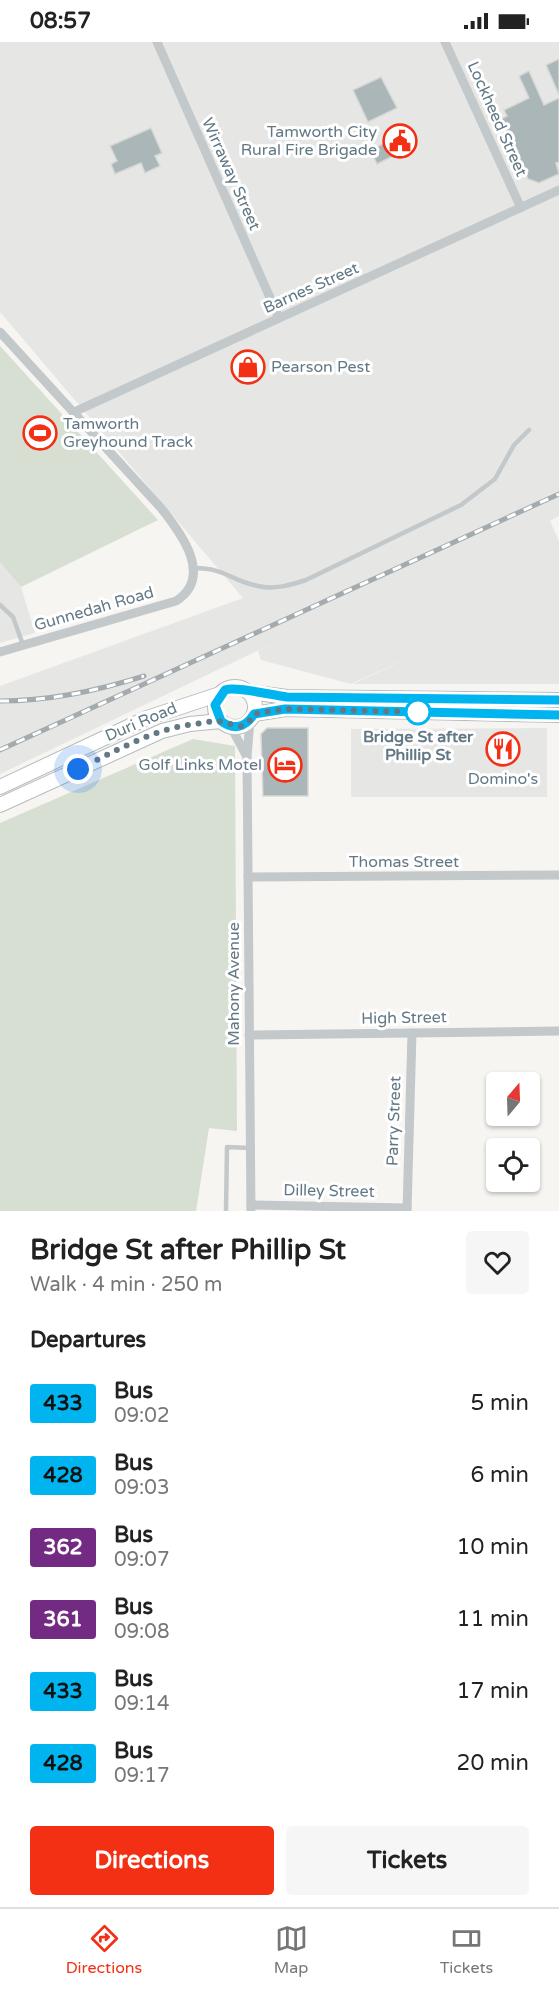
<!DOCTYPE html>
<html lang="en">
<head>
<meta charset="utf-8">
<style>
  body { margin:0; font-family:"Varela Round",sans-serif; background:#f6f6f6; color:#222; height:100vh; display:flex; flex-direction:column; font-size:22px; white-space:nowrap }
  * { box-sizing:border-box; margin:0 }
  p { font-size:20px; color:#767676 }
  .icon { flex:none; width:33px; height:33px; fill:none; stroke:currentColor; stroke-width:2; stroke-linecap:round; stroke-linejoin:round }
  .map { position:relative; height:1169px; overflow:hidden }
  .details { display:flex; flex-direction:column; background:#fff; flex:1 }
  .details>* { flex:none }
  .badge { padding:0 12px; border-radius:4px; font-size:21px; line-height:39px }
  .needle { width:39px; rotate:19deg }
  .tools { position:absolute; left:486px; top:1030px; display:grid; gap:12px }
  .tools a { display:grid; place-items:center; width:54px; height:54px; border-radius:6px; background:#fff; box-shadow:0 2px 4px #0004; font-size:30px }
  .you { position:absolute; width:30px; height:30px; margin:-15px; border:4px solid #fff; border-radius:50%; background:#1a73e8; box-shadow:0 0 0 9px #1a73e833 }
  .map>.badge { position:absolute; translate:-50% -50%; box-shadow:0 0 0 3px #fff }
  h2 { padding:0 30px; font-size:22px; line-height:54px }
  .round { display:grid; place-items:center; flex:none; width:63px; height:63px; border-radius:6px; background:#f6f6f6 }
  .headline { display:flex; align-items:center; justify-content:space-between; height:102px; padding:0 30px }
  h1 { font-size:28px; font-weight:800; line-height:45px }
  .primary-button { display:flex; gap:12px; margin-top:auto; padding:12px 30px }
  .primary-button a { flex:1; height:69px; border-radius:6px; background:#f32f14; color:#fff; font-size:24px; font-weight:800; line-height:69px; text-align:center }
  .primary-button a+a { background:#f6f6f6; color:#222 }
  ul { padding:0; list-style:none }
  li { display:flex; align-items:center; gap:18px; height:72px; padding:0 30px }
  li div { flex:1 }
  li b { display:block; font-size:22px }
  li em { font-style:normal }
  li .badge { min-width:66px; font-weight:700; text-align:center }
  .status { display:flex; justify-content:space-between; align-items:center; height:42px; padding:0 30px; background:#fff; direction:ltr }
  .status svg { height:16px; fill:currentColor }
  .tabs { display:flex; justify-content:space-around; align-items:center; height:84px; border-top:2px solid #e0e0e0; background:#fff; font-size:16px; color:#767676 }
  .tabs a { display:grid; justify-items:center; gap:3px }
  .tabs .on { color:#f32f14 }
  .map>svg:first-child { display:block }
  .built { fill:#e6e7e5 }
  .green { fill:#d7ded2 }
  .building { fill:#abb6b9; stroke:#d7d7d4; stroke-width:1.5 }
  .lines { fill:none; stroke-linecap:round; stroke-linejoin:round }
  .primary-casing { stroke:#b6bbbe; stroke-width:16 }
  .lane { stroke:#c3c8ca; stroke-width:4.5 }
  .street { stroke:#c3c8ca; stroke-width:9 }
  .primary { stroke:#fff; stroke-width:14 }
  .rail-casing { stroke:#a3abaf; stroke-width:5 }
  .rail { stroke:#fff; stroke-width:3; stroke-dasharray:9; stroke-linecap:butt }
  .line-casing { stroke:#fff; stroke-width:14 }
  .line { stroke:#00b5ef; stroke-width:9 }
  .walk { stroke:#627985; stroke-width:6; stroke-dasharray:0 10.8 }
  .stop-dot { fill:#fff; stroke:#00b5ef; stroke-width:3 }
  .labels { text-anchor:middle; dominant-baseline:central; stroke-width:6; stroke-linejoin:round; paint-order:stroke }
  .street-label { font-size:16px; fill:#627985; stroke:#fff }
  .poi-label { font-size:16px; fill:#627985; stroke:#fff; text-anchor:end }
  .stop-label { font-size:16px; font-weight:bold; fill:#627985; stroke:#fff }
</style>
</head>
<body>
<div class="status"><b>08:57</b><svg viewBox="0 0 49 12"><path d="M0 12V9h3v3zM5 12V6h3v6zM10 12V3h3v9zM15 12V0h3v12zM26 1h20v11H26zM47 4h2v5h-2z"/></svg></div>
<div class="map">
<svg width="559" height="1169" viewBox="0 0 559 1169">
  <rect width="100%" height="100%" fill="#f6f5f1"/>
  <g class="built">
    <path d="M 0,0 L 559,0 L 559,474 L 550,479 L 559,499 L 559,642 L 353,642 L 417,612 L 351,642 L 261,618 L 258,609 L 280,598 L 0,732 L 0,644 L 243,556 L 0,270 Z"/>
    <path d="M 0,520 L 21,545 L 35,591 L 0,601 Z"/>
    <path d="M 547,686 L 547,755 L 351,755 L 351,687 Z"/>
  </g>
  <g class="green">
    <path d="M 0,304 L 158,478 L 21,545 L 0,520 Z"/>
    <path d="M 193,697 L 235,704 L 237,1089 L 209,1086 L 196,1169 L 0,1169 L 0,781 Z"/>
  </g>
  <g class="building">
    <path d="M 559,17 L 559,53 L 546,23 Z"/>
    <path d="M 529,29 L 544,63 L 559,56 L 559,120 L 556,121 L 559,132 L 539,141 L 528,137 L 501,77 L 507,74 L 504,68 L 529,56 L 519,34 Z"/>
    <path d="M 381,35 L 397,66 L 368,80 L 353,48 Z"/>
    <path d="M 151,86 L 162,111 L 155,114 L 160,124 L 145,131 L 141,121 L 115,132 L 111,122 L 117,119 L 110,104 Z"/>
    <path d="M 410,89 L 416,103 L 377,122 L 370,108 Z"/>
    <path d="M 267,686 L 308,686 L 308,754 L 263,754 L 261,692 Z"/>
  </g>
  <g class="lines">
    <defs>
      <g id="primary">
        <circle cx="235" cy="665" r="20"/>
        <path d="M 249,650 L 287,655 L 559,658"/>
        <path d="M 254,672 L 285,667 L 559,673"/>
        <path d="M 0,745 L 147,676 L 220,652"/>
        <path d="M 0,763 L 162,689 L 190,682 L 221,679"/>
      </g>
    </defs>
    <use href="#primary" class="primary-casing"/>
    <g class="lane">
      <path d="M 194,526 C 226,526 231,539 258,544 C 274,548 291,543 306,538 L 461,463 L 495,437 L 514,403 L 529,388"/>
      <path d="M 0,563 L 13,575 L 23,603"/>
      <path d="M 226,1169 L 227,1105 L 250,1106"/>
    </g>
    <g class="street">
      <path d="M 157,0 L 279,276"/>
      <path d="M 445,0 L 521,166"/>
      <path d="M 0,290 L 161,466 C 181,491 214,535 176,559 L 0,610"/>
      <path d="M 74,370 L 559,148"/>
      <path d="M 250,678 L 247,715 L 251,1169"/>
      <path d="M 231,685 L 247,715"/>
      <path d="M 248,835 L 559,833"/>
      <path d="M 249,993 L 559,989"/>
      <path d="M 251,1163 L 407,1166"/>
      <path d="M 407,1169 L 412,991"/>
    </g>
    <use href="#primary" class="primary"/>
    <defs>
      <g id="rail">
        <path d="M 0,659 C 49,659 97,649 144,634"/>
        <path d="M 0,708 L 559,452"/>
      </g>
    </defs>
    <use href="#rail" class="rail-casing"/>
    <use href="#rail" class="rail"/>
  </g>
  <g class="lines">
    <defs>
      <path id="line" d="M 559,658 L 287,655 C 271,653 235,644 225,648 L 215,663 L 221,679 C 234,689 246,685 254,672 L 285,667 L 559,673"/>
    </defs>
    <use href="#line" class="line-casing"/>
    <use href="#line" class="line"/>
    <path class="walk" d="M 78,727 C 115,710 154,686 195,682 C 203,681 211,679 219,679 C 234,681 243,693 254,672 L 285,667 L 422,670 L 418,670"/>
  </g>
  <defs>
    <symbol id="civic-ring" viewBox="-11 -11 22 22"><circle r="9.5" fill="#fff" stroke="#f32f14" stroke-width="1.5"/><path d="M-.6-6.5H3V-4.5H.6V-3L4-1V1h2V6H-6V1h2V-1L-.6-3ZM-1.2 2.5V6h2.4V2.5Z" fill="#f32f14"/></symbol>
    <symbol id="shop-ring" viewBox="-11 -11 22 22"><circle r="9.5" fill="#fff" stroke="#f32f14" stroke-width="1.5"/><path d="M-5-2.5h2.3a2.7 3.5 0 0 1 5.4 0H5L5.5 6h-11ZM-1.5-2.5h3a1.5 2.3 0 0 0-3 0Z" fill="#f32f14"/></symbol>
    <symbol id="stadium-ring" viewBox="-11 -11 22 22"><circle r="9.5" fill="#fff" stroke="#f32f14" stroke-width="1.5"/><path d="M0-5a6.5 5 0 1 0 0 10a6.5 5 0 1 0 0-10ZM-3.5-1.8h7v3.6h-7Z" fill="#f32f14"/></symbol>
    <symbol id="restaurant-ring" viewBox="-11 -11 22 22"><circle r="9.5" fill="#fff" stroke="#f32f14" stroke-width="1.5"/><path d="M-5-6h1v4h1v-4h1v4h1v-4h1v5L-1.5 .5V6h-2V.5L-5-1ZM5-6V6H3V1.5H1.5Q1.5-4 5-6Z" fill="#f32f14"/></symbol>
    <symbol id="hotel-ring" viewBox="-11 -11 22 22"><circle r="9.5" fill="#fff" stroke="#f32f14" stroke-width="1.5"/><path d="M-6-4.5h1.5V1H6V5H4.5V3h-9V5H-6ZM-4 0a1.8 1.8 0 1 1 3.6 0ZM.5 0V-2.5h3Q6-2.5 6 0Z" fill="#f32f14"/></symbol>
  </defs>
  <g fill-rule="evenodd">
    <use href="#civic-ring" x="381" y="80" width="38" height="38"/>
    <use href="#shop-ring" x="229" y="306" width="38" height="38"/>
    <use href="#stadium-ring" x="21" y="372" width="38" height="38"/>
    <use href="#restaurant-ring" x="484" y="688" width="38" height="38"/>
    <use href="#hotel-ring" x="266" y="704" width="38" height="38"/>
  </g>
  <circle class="stop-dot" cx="418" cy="670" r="12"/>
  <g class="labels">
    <g class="street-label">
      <text transform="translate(497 77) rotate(66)">Lockheed Street</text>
      <text transform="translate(231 132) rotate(66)">Wirraway Street</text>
      <text transform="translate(311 246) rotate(-24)">Barnes Street</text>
      <text transform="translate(94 567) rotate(-16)">Gunnedah Road</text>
      <text transform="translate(141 680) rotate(-23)">Duri Road</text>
      <text x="404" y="820">Thomas Street</text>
      <text transform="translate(234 942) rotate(-90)">Mahony Avenue</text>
      <text transform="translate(404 976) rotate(-1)">High Street</text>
      <text transform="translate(394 1079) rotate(-88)">Parry Street</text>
      <text transform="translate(329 1149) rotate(1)">Dilley Street</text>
    </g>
    <g class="poi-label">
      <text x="377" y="90">Tamworth City<tspan x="377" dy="18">Rural Fire Brigade</tspan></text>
      <text x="271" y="325" text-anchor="start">Pearson Pest</text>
      <text x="63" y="382" text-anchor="start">Tamworth<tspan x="63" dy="18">Greyhound Track</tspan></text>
      <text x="262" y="723">Golf Links Motel</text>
      <text x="503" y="737" text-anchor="middle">Domino's</text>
    </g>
    <g class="stop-label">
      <text x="418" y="695">Bridge St after<tspan x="418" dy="18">Phillip St</tspan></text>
    </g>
  </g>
</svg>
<div class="tools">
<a><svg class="needle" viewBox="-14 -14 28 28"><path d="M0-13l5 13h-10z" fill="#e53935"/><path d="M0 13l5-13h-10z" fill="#767676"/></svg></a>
<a><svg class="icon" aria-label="locate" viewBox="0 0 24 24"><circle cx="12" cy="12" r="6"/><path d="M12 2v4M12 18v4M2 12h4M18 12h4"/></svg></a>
</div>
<div class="you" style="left:78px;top:727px"></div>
</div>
<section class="details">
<div class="headline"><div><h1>Bridge St after Phillip St</h1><p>Walk · 4 min · 250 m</p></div><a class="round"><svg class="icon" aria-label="heart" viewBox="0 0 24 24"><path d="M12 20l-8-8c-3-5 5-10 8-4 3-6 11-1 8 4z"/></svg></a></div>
<h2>Departures</h2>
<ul>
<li><span class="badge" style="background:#00b5ef;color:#111">433</span><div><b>Bus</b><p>09:02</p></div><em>5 min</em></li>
<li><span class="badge" style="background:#00b5ef;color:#111">428</span><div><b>Bus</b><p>09:03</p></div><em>6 min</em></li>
<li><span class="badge" style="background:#732a82;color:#fff">362</span><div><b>Bus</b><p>09:07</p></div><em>10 min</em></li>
<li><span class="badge" style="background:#732a82;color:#fff">361</span><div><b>Bus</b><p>09:08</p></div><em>11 min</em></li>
<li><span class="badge" style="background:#00b5ef;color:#111">433</span><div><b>Bus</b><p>09:14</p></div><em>17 min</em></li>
<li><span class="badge" style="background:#00b5ef;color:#111">428</span><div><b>Bus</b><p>09:17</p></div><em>20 min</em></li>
</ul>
<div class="primary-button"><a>Directions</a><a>Tickets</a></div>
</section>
<nav class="tabs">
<a class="on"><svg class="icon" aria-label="directions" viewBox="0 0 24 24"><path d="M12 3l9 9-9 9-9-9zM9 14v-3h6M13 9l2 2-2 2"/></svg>Directions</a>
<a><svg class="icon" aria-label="map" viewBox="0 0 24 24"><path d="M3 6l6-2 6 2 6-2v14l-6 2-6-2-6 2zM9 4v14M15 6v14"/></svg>Map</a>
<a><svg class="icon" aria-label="tickets" viewBox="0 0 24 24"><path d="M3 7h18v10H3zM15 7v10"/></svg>Tickets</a>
</nav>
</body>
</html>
